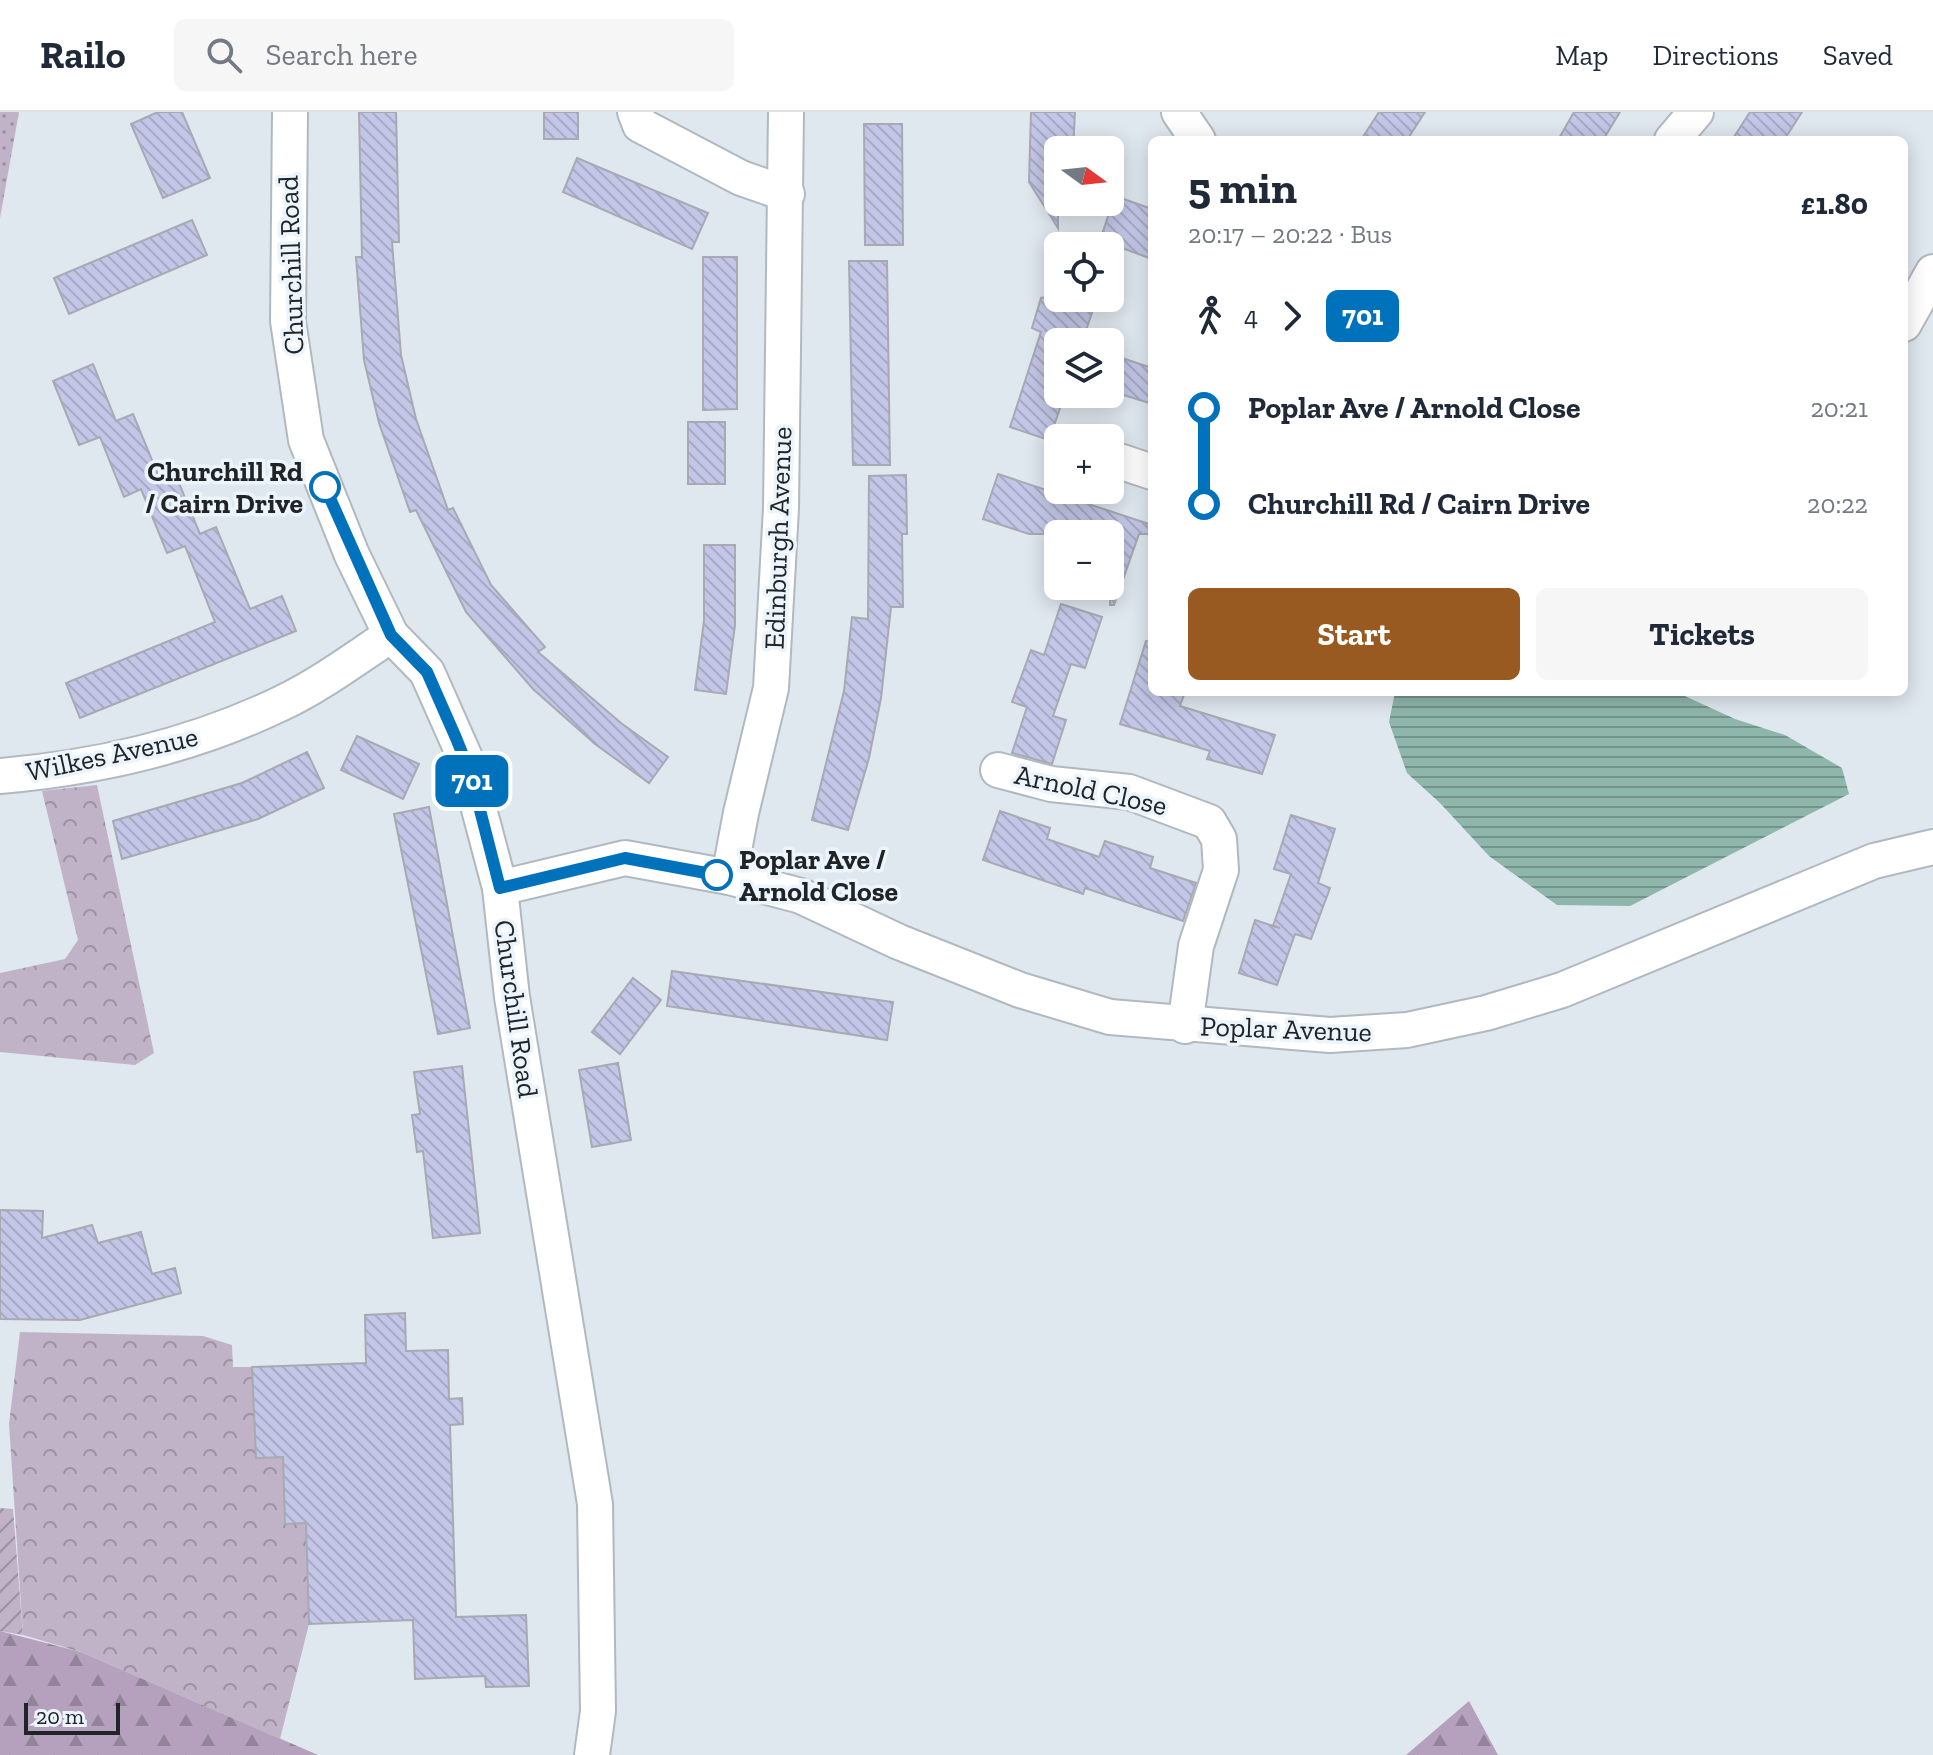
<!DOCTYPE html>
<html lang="en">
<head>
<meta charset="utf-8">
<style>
  body { margin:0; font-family:"Zilla Slab",serif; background:#f6f6f7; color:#1f2937; height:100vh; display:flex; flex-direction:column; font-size:30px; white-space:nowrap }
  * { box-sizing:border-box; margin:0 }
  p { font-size:26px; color:#747a83 }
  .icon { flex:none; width:44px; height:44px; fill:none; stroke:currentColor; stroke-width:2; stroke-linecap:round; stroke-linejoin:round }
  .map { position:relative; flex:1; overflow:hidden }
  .drawer { position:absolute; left:1148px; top:24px; width:760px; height:560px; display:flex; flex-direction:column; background:#fff; border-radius:12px; box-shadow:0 4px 20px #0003 }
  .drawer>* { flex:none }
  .badge { padding:0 16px; border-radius:12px; font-size:28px; line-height:52px }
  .needle { width:52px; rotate:105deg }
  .fabs { position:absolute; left:1044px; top:24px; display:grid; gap:16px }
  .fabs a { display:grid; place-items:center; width:80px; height:80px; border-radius:12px; background:#fff; box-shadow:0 4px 20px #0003; font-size:40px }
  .scale { position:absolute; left:24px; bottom:20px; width:96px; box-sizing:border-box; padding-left:8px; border:4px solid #212427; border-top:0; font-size:22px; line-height:28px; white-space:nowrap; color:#212427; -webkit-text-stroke:6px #ecf4fc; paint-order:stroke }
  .map>.badge { position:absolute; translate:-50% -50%; box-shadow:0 0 0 4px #fff }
  .legs { display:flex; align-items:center; gap:12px; height:88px; padding:0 40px; font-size:26px }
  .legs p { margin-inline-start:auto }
  .summary { display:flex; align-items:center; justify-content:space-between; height:136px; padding:0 40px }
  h1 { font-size:44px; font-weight:700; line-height:60px }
  .action { display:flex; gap:16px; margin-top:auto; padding:16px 40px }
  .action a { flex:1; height:92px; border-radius:12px; background:#985a20; color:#fff; font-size:32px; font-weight:700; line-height:92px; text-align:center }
  .action a+a { background:#f6f6f7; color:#1f2937 }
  ul { padding:0 40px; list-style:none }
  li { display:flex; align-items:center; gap:28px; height:96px; font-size:30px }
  li i { display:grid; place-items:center; width:12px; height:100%; margin:0 10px; background:currentColor }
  li i::after { content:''; width:20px; height:20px; margin:-10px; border:6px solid; border-radius:50%; background:#fff }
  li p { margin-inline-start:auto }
  li:first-child i { background:linear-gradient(#0000 50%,currentColor 0) }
  li:last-child i { background:linear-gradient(currentColor 50%,#0000 0) }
  header { display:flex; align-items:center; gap:48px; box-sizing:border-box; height:112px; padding:0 40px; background:#fff; border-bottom:2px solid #e0e1e3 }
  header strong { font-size:38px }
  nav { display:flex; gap:44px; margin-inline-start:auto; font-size:28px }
  .search { width:560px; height:72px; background:#f6f6f7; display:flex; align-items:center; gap:20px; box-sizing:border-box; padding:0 28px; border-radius:12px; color:#747a83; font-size:30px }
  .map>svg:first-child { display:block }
  .grass { fill:url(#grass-dots) }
  .forest { fill:url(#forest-firs) }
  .park { fill:url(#park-crowns) }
  .garden { fill:url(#garden-furrows) }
  .water { fill:url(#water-rules) }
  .building { fill:url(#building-back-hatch); stroke:#a8a9b2; stroke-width:2 }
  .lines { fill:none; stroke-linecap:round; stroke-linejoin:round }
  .minor-casing { stroke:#b1b9c0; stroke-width:38 }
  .minor { stroke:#fff; stroke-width:34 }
  .line-1-casing { stroke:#fff; stroke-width:18 }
  .line-1 { stroke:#0072bc; stroke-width:12 }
  .stop-1-dot { fill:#fff; stroke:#0072bc; stroke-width:4 }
  .labels { text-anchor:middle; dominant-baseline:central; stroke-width:7; stroke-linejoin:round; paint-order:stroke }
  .street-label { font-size:28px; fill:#212427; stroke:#ecf4fc }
  .stop-label { font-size:28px; font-weight:bold; fill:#212427; stroke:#ecf4fc; text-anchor:end }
</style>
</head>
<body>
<header>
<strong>Railo</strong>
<div class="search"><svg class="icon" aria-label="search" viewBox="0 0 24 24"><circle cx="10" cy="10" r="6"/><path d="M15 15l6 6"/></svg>Search here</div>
<nav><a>Map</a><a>Directions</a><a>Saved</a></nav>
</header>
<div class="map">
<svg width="1933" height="1643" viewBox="0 0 1933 1643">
  <defs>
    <pattern id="grass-dots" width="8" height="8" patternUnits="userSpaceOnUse" patternTransform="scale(2)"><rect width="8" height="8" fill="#c1b3c7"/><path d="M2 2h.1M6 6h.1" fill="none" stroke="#9c91a2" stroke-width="1.8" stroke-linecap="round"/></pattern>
    <pattern id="forest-firs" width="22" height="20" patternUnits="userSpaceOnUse" patternTransform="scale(2)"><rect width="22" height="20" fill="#b5a1bd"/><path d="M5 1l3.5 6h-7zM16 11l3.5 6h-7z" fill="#93839a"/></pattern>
    <pattern id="park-crowns" width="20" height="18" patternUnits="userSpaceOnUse" patternTransform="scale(2)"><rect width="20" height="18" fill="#c1b3c7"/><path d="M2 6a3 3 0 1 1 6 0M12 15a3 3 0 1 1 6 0" fill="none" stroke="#9c91a2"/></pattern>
    <pattern id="garden-furrows" width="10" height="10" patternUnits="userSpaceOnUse" patternTransform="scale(2)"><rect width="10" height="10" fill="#c1b3c7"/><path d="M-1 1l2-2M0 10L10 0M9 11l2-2" fill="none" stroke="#9c91a2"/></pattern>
    <pattern id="water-rules" width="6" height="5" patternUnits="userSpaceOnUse" patternTransform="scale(2)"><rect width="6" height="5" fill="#8fb6ab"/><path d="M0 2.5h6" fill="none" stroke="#74948b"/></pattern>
    <pattern id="building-back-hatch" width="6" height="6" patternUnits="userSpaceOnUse" patternTransform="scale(2)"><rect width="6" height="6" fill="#c3c6e6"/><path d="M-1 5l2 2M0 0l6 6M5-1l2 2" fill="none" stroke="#a7aac5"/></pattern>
  </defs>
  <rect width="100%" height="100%" fill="#dfe7ef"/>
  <path class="grass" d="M 0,0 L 19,0 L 0,106 Z"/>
  <g class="forest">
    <path d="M 0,1519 L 81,1540 L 318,1643 L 0,1643 Z"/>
    <path d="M 1469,1589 L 1498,1643 L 1406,1643 Z"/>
  </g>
  <g class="park">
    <path d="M 97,673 L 154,941 L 135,953 L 0,940 L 0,861 L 65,847 L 78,828 L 42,679 Z"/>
    <path d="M 20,1220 L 203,1224 L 232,1233 L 233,1255 L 252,1255 L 256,1346 L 283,1345 L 285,1411 L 321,1411 L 306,1424 L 309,1512 L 280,1627 L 81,1540 L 23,1523 L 9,1312 Z"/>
  </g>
  <path class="garden" d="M 0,1396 L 13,1397 L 23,1523 L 0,1519 Z"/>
  <path class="water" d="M 1395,580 L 1676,580 L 1735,607 L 1785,623 L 1842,656 L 1849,682 L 1630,794 L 1557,793 L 1489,744 L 1440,691 L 1407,661 L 1389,610 Z"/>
  <g class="building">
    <path d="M 158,0 L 182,0 L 210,66 L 163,86 L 131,12 Z"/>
    <path d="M 359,0 L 396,0 L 399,130 L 392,130 L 401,243 L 416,307 L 448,398 L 453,396 L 491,473 L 545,535 L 538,540 L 621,611 L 668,645 L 649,671 L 595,632 L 533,577 L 466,500 L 416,398 L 410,400 L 379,311 L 364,248 L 356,145 L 362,145 Z"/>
    <rect x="544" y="0" width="34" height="27"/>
    <path d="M 1031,0 L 1075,0 L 1073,38 L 1058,37 L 1058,116 L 1029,70 Z"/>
    <path d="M 1379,0 L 1425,0 L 1407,28 L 1361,28 Z"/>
    <path d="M 1574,0 L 1620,0 L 1603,28 L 1558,28 Z"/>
    <path d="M 1750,0 L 1802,0 L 1784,28 L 1732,28 Z"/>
    <path d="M 864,12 L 902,12 L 903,133 L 865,133 Z"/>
    <path d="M 577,46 L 708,101 L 692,137 L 563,80 Z"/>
    <path d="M 1115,84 L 1152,97 L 1152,147 L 1100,128 Z"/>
    <path d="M 192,108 L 207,143 L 69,202 L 54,166 Z"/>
    <path d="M 703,145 L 737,145 L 737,297 L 703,298 Z"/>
    <path d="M 849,149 L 887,149 L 890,353 L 853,353 Z"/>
    <path d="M 1053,184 L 1097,186 L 1082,230 L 1058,230 L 1058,282 L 1065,282 L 1049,328 L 1010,315 L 1041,220 L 1032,216 L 1041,186 Z"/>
    <path d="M 1122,246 L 1152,256 L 1152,292 L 1111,279 Z"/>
    <path d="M 93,252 L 116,309 L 133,302 L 159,365 L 174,359 L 200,422 L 216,415 L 250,497 L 282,484 L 296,519 L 80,606 L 66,571 L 215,510 L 185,434 L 167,441 L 141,377 L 124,385 L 100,325 L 79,333 L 53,269 Z"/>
    <rect x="688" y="310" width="37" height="62"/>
    <path d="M 998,362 L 1152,413 L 1152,422 L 1139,422 L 1114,493 L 1110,493 L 1110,422 L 1029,422 L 983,407 Z"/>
    <path d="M 906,363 L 907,422 L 902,422 L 903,495 L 891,495 L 881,586 L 869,646 L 848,718 L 812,708 L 844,579 L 852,505 L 868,507 L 869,364 Z"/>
    <path d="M 704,433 L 735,433 L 735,513 L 726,582 L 695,578 L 704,509 Z"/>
    <path d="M 1061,492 L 1102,505 L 1085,556 L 1071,552 L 1053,604 L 1066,608 L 1052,652 L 1012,641 L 1027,595 L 1012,590 L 1031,538 L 1044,543 Z"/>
    <path d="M 1146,529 L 1152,530 L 1152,580 L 1185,580 L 1180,594 L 1275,623 L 1262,662 L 1207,647 L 1210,639 L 1120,612 Z"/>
    <path d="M 357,624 L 419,652 L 403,687 L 341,658 Z"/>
    <path d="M 307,640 L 324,676 L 258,707 L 122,747 L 113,709 L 242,671 Z"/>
    <path d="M 429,695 L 470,916 L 438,922 L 394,702 Z"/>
    <path d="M 1000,699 L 1050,716 L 1047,727 L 1099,745 L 1105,729 L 1153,745 L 1150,756 L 1196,771 L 1183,809 L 1085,776 L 1083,782 L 983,748 Z"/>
    <path d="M 1291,703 L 1335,717 L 1318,771 L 1330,776 L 1311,827 L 1295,822 L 1277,873 L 1239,861 L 1255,808 L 1280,816 L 1273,814 L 1291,762 L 1274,757 Z"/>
    <path d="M 672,859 L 893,890 L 887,928 L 667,894 Z"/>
    <path d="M 633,866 L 661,888 L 620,942 L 592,920 Z"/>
    <path d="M 618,951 L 631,1028 L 592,1035 L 579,958 Z"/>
    <path d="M 462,954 L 480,1121 L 433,1126 L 423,1039 L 417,1040 L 412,1003 L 420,1002 L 414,960 Z"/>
    <path d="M 0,1098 L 43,1099 L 42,1126 L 92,1113 L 98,1131 L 141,1120 L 152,1162 L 175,1156 L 181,1181 L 80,1208 L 0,1207 Z"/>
    <path d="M 405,1201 L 406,1239 L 448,1238 L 449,1287 L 462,1286 L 463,1312 L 450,1313 L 456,1505 L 526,1503 L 529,1574 L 486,1575 L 485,1564 L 415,1567 L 413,1508 L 309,1512 L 306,1411 L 285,1412 L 283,1345 L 256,1346 L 252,1255 L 366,1251 L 365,1203 Z"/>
  </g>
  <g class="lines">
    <defs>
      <g id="minor">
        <path d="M 290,0 L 288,209 L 306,328 L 352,443 L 391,523 L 427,560 L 466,648 L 500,776 L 512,885 L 595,1392 L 598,1599 L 592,1643"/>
        <path d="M 635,0 L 640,13 L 741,66 L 787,82"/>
        <path d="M 1179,0 L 1198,28"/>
        <path d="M 1672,28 L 1696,0"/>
        <path d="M 1904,212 L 1933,160"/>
        <path d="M 1110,346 L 1152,360"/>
        <path d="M 998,658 L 1051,672 L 1129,680 L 1209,710 L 1219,727 L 1221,758 L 1196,834 L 1185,914"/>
        <path d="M 0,664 C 96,656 195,633 282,591 C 320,573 356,546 391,523"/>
        <path d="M 729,765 L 741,701 L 771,576 L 781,396 L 786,0"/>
        <path d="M 500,776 L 625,746 L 729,765 L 801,784 L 899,830 L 1020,878 L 1110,905 L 1330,923 L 1407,918 L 1486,901 L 1562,878 L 1874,749 L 1933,735"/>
      </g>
    </defs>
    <use href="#minor" class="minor-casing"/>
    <use href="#minor" class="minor"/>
  </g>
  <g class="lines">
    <defs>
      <path id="line-1" d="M 325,375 L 391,523 L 427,560 L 456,626 L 471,663 L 500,776 L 625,746 L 717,763"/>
    </defs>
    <use href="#line-1" class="line-1-casing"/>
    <use href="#line-1" class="line-1"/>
  </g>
  <g class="stop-1-dot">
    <circle cx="325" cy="375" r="14"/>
    <circle cx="717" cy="763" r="14"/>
  </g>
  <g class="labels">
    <g class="street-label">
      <text transform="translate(291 153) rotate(-92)">Churchill Road</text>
      <text transform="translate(778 426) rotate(-88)">Edinburgh Avenue</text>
      <text transform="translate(112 642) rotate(-12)">Wilkes Avenue</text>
      <text transform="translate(1091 678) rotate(12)">Arnold Close</text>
      <text transform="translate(516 897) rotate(82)">Churchill Road</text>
      <text transform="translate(1286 917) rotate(2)">Poplar Avenue</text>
    </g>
    <g class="stop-label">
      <text x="303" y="359">Churchill Rd<tspan x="303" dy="32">/ Cairn Drive</tspan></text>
      <text x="739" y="747" text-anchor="start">Poplar Ave /<tspan x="739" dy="32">Arnold Close</tspan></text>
    </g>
  </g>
</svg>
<div class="fabs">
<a><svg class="needle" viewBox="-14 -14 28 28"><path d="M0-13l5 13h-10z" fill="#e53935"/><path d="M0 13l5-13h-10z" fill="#747a83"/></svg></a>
<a><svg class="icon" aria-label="locate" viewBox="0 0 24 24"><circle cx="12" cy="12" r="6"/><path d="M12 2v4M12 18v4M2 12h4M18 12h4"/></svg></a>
<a><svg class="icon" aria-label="layers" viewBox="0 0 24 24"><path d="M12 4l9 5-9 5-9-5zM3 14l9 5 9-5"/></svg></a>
<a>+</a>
<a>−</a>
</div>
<div class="scale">20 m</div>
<b class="badge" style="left:472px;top:669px;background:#0072bc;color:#fff">701</b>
<section class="drawer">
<div class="summary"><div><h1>5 min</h1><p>20:17 – 20:22 · Bus</p></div><b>£1.80</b></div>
<div class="legs"><svg class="icon" aria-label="walk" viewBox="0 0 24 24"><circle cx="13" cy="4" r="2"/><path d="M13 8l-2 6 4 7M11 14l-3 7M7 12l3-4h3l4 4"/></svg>4<svg class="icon" aria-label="forward" viewBox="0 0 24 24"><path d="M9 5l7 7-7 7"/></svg><b class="badge" style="background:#0072bc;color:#fff">701</b></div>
<ul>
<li><i style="color:#0072bc"></i><b>Poplar Ave / Arnold Close</b><p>20:21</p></li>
<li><i style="color:#0072bc"></i><b>Churchill Rd / Cairn Drive</b><p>20:22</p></li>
</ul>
<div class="action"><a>Start</a><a>Tickets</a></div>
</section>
</div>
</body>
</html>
